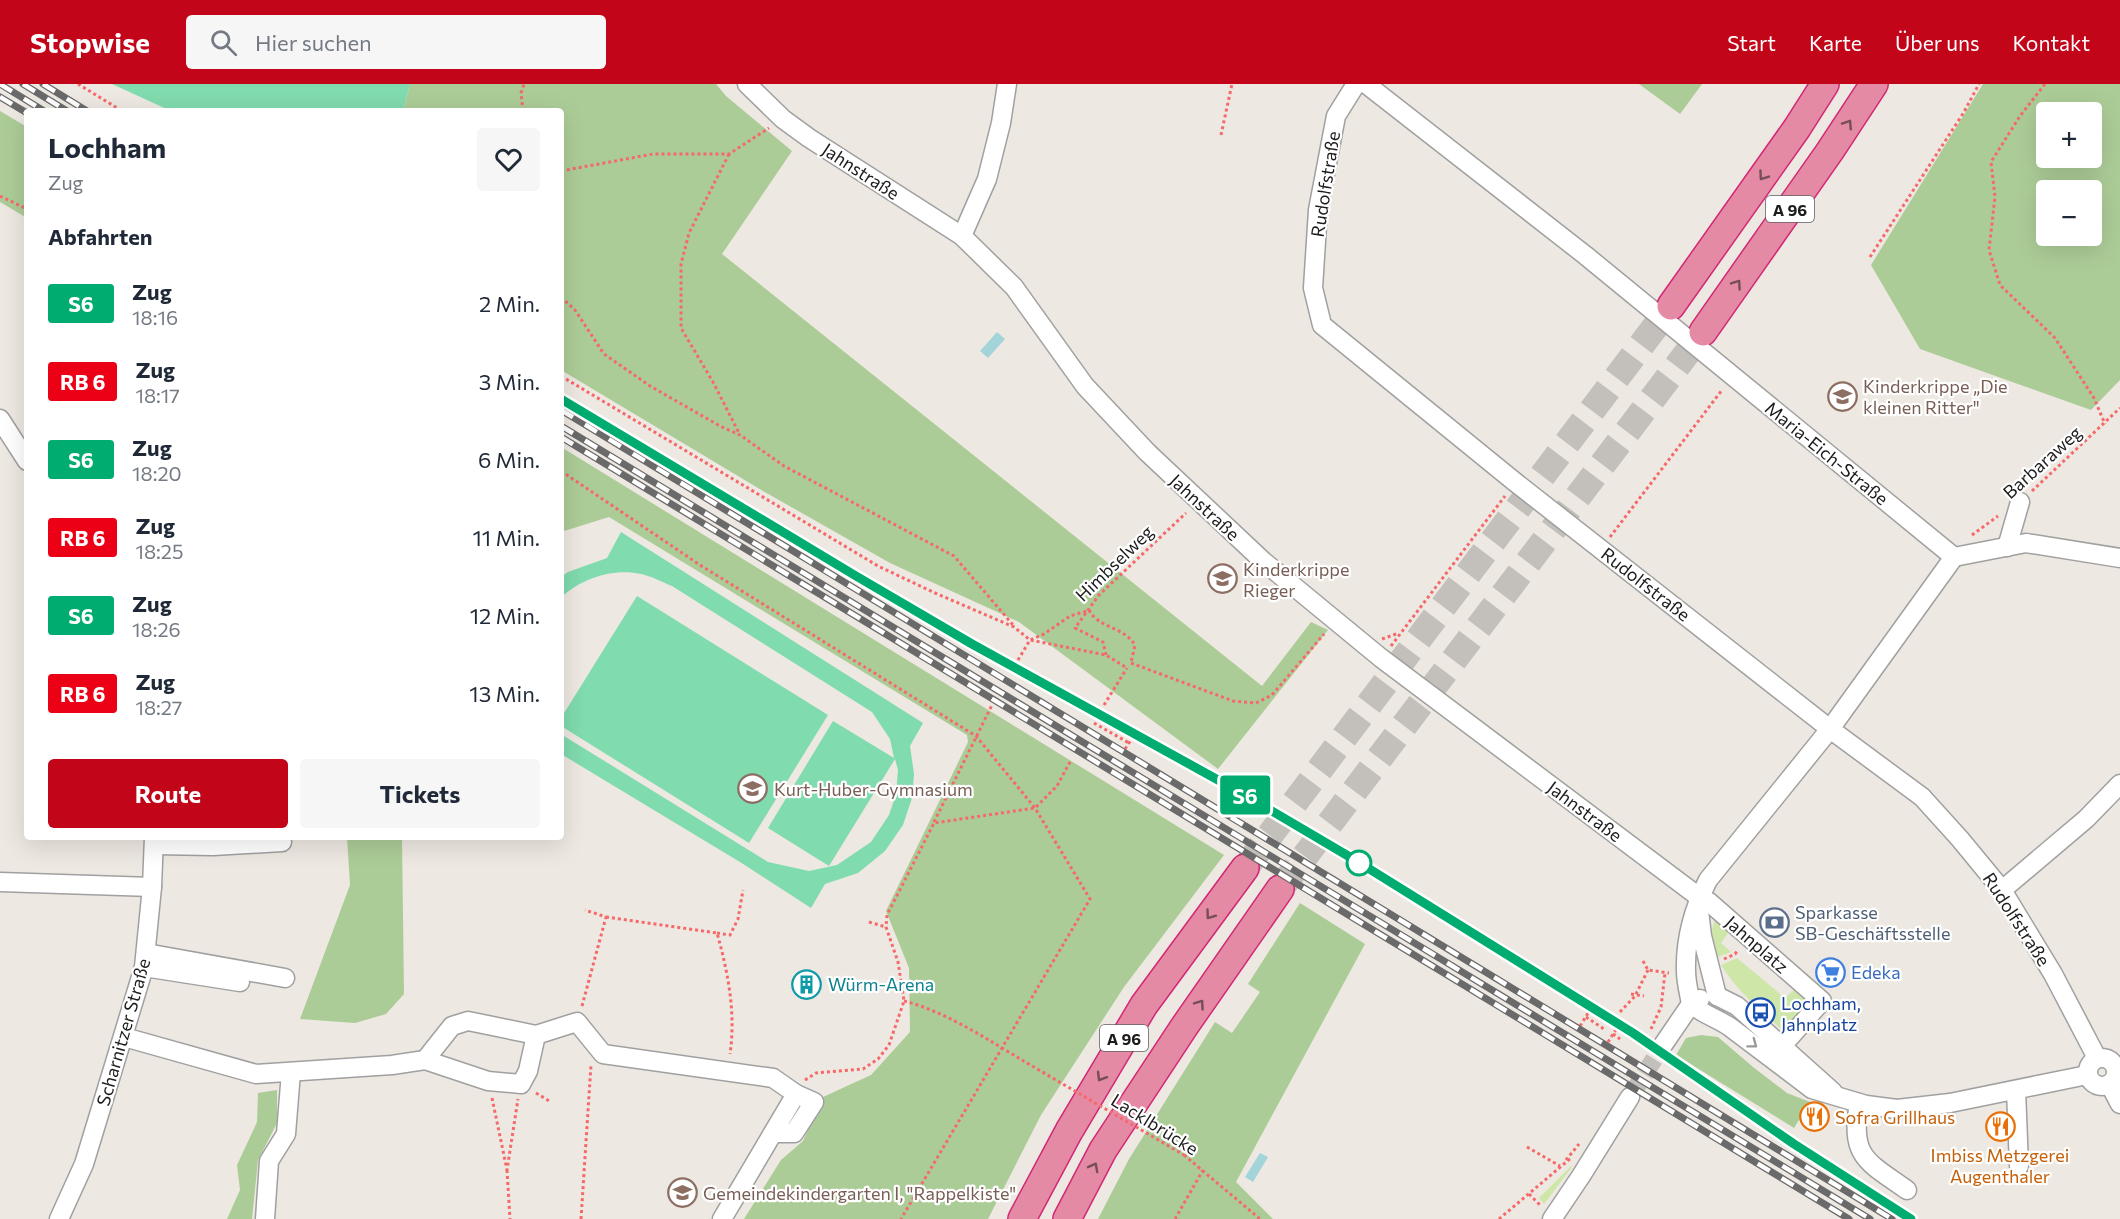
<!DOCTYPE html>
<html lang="de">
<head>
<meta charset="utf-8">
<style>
  body { margin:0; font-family:Commissioner,sans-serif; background:#f6f6f7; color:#1f2937; height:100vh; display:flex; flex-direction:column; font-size:22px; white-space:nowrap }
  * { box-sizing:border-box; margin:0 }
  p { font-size:20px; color:#747a83 }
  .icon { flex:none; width:33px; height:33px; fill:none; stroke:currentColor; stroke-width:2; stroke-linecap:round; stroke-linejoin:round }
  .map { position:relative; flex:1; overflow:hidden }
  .panel { position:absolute; left:24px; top:24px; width:540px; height:732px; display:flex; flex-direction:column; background:#fff; border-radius:6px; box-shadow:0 6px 24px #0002 }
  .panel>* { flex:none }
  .badge { padding:0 12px; border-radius:4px; font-size:21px; line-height:39px }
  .controls { position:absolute; left:2036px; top:18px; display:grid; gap:12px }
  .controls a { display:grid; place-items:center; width:66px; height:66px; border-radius:6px; background:#fff; box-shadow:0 6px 24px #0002; font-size:30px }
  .map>.badge { position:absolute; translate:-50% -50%; box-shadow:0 0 0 3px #fff }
  h2 { padding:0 24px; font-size:22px; line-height:54px }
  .round { display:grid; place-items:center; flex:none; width:63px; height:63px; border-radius:6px; background:#f6f6f7 }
  .head { display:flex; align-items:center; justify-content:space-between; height:102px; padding:0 24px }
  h1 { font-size:28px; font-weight:700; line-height:45px }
  .primary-button { display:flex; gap:12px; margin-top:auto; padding:12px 24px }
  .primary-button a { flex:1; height:69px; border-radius:6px; background:#c3051a; color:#fff; font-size:24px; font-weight:700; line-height:69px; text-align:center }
  .primary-button a+a { background:#f6f6f7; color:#1f2937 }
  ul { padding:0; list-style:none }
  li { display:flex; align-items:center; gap:18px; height:78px; padding:0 24px }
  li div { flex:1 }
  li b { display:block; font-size:22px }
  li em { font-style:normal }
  li .badge { min-width:66px; font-weight:700; text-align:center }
  header { display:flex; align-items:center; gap:36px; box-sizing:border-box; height:84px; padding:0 30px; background:#c3051a; color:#fff }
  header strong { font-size:28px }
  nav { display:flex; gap:33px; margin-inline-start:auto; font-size:21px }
  .search { width:420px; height:54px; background:#f6f6f7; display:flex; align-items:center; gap:15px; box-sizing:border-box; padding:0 21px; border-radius:6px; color:#747a83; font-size:22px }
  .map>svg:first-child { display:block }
  .grass { fill:#cee7a8 }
  .forest { fill:#accc97; fill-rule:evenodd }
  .pitch { fill:#80dbae }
  .water { fill:#a2d4da }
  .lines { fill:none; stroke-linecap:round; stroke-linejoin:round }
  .minor-tunnel { stroke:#c3bfba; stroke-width:18; stroke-dasharray:18 9; stroke-linecap:butt }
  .highway-tunnel { stroke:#c3bfba; stroke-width:27; stroke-dasharray:27 14; stroke-linecap:butt }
  .minor-casing { stroke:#a0a0a0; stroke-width:21 }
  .highway-casing { stroke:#d22775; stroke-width:30 }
  .path { stroke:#f6696a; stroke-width:3; stroke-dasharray:3 3; stroke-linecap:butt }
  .minor { stroke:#fff; stroke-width:18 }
  .highway { stroke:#e48aa4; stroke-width:27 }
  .rail-casing { stroke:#6a6a6a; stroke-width:7 }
  .rail { stroke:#fff; stroke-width:4.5; stroke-dasharray:14; stroke-linecap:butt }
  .path-bridge { stroke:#f6696a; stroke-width:3; stroke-dasharray:3 3; stroke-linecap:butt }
  .oneway { stroke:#764e59 }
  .oneway2 { stroke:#999 }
  .line-casing { stroke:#fff; stroke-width:14 }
  .line { stroke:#00ac6f; stroke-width:9 }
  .stop-dot { fill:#fff; stroke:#00ac6f; stroke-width:3 }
  .labels { text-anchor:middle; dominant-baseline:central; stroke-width:4.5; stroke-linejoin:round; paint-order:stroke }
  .shield { fill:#fff; stroke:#606060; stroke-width:1.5 }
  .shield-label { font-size:16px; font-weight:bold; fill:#1c1c1c }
  .street-label { font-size:18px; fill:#1c1c1c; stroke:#fff }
  .education-label { font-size:18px; fill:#785e54; stroke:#fff; text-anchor:start }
  .service-label { font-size:18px; fill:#4e5e75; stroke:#fff; text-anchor:start }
  .shop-label { font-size:18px; fill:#366cbe; stroke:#fff; text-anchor:start }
  .culture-label { font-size:18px; fill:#0d838f; stroke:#fff; text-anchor:start }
  .transit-label { font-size:18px; fill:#164399; stroke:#fff; text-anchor:start }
  .food-label { font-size:18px; fill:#c56008; stroke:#fff; text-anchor:start }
</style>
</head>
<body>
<header>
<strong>Stopwise</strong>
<div class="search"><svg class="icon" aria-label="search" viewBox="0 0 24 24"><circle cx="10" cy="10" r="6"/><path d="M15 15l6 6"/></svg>Hier suchen</div>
<nav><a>Start</a><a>Karte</a><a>Über uns</a><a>Kontakt</a></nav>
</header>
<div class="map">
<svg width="2120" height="1135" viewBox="0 0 2120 1135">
  <rect width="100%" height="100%" fill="#ede8e1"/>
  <g class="grass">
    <path d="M 1716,835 L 1728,844 L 1728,849 L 1721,859 L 1731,868 L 1718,873 C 1714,861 1708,847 1716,835 Z"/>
    <path d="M 1737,874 L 1785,914 L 1794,906 L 1808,919 L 1787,944 L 1782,946 C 1760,926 1737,907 1721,881 Z"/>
    <path d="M 1571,1082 L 1572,1083 L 1544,1120 L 1539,1114 Z"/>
  </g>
  <g class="forest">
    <path d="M 410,0 L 716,0 L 726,12 L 792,67 L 722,170 L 1262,602 L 1311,538 L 1328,546 L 1218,685 L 1019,538 L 890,479 L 763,407 L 561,286 L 561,27 L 403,27 Z"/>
    <path d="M 1639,0 L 1702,0 L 1680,30 Z"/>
    <path d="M 1983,0 L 2120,0 L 2120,296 L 2091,326 L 1920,265 L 1871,181 ZM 2046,28 L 2091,28 L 2091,74 L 2046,74 ZM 2046,106 L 2091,106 L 2091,152 L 2046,152 Z"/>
    <path d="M 0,27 L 27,43 L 27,134 L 0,118 Z"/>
    <path d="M 561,363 L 1224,771 L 1124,903 L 1041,1031 L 988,1135 L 744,1135 L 781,1076 L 803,1057 L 823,1013 L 871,991 L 910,948 L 909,884 L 886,827 L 968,658 L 967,651 L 609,433 L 561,448 Z"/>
    <path d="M 347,753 L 402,753 L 404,910 L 386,930 L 355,939 L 300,935 L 350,801 Z"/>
    <path d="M 1300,819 L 1365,860 L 1236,1098 L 1273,1135 L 1098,1135 L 1129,1075 L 1215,938 L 1232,949 L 1260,908 L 1248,900 Z"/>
    <path d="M 1701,951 L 1718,953 L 1753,983 L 1787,1009 L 1810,1018 L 1794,1044 L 1676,971 L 1686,954 Z"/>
    <path d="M 277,1006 L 277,1039 L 258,1076 L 252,1135 L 227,1135 L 240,1106 L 237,1081 L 257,1038 L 258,1009 Z"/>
  </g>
  <g class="pitch">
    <path d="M 112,0 L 410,0 L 403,27 L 171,27 Z"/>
    <path d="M 621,448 L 923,639 L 910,662 L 914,690 L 912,714 L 903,741 L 885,767 L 858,789 L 825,800 L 811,824 L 740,778 L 561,670 L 561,649 L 564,652 L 768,778 L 809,787 L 837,781 L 871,758 L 889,731 L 896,710 L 898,686 L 895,675 L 829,782 L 768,744 L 833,637 L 894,674 L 890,655 L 872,628 L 672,502 C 662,498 651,492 641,490 C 613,484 580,495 561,514 L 561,493 L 568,488 L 607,474 Z"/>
    <path d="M 637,512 L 828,631 L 749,759 L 561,642 L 561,634 Z"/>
  </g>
  <g class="water">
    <path d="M 997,248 L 1005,255 L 988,274 L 980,267 Z"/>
    <path d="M 1260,1069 L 1268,1073 L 1253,1098 L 1245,1093 Z"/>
  </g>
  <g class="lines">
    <path class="minor-tunnel" d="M 1630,1013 L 1663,961"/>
    <g class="highway-tunnel">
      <path d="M 1245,784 L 1671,222"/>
      <path d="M 1280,805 L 1703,248"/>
    </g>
    <defs>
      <g id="minor">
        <path d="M 747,0 L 783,35 L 809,54 L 962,152 L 1014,203 L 1085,302 L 1147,368 L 1263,477 L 1381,574 L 1699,813 L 1709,818 L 1822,917 L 1782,962"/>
        <path d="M 1356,0 L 1336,32 L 1318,126 L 1313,204 L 1322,241 L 1515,398 L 1830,645 L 1922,713 L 1960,755 L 2002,806 L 2053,890 L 2097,974"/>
        <path d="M 1366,0 L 1585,171 L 1954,473 L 1830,645 L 1708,796 C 1694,824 1685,856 1686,887 C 1686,898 1689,909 1691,920"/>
        <path d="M 962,152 L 987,95 L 1001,39 L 1007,0"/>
        <path d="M 0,335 L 27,377"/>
        <path d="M 2007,463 L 2020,418"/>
        <path d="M 1954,473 L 2026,459 L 2120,474"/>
        <path d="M 155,761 L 213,762 L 282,758"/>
        <path d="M 0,798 L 152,803"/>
        <path d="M 2002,806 L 2086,735 L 2120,700"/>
        <path d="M 1699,827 L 1702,852 L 1717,912"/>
        <path d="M 146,869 L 285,894"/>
        <path d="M 144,883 L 240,898"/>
        <path d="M 1717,912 L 1737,922 L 1833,1008"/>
        <path d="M 1691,920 C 1704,931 1715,933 1730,943 L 1812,1005 L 1866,1021 L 1897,1025 L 1950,1019 L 2087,991"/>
        <path d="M 124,953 L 256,990 L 392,981 L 425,976 L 452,942 L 468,937 L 536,951 L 577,938 L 603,970 L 773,994 L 796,1010 L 814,1018 L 794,1049 L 774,1049"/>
        <path d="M 1663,961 L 1691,920 L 1700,915"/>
        <circle cx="2102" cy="988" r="14"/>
        <path d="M 425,976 L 488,997 L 521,1000 L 528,987 L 536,951"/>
        <path d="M 2110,1001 L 2120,1020"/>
        <path d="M 2016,1006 L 2019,1082"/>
        <path d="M 1859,1019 C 1850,1073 1866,1077 1907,1106"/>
        <path d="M 59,1135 L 84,1080 L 144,883 L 152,803 L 154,753"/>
        <path d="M 265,1135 L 269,1077 L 286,1050 L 291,988"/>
        <path d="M 722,1135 L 796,1010"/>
        <path d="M 1552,1135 L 1581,1092 L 1630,1013"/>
      </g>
      <g id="highway">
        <path d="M 1671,222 L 1797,44 L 1825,0"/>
        <path d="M 1703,248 L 1830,67 L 1874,0"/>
        <path d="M 1022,1135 L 1069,1047 L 1144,921 L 1245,784"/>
        <path d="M 1067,1135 L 1103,1066 L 1184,943 L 1280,805"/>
      </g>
    </defs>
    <use href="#minor" class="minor-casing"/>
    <use href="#highway" class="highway-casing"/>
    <g class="path">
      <path d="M 78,0 L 122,27"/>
      <path d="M 2045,0 L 2020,32 L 1991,78 L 1995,113 L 1989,166 L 2000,201 L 2055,254 L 2094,314 L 2105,340"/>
      <path d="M 523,27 L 521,9 L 524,0"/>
      <path d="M 1221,51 L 1232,0"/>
      <path d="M 729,70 L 689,149 L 681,180 L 681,244 L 713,298 L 739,349"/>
      <path d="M 561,87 L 653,70 L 729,70 L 769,44"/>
      <path d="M 0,112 L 27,125"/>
      <path d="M 1870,173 L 1964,28 L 1979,0"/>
      <path d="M 561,213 L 575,226 L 604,270 L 650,302 L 720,342 L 740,351 L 784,382 L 954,472 L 1013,541"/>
      <path d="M 561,292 L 878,482 L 935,509 L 1014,543 L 1030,556 L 1106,571 L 1127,584"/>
      <path d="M 561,387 L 700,481 L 976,652 L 1035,724 L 1090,815 L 901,1135"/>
      <path d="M 2032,407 L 2120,324"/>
      <path d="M 1972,451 L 1998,432"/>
      <path d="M 1610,453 L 1722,306"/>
      <path d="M 1089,526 C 1098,544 1123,542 1135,561 L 1131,579"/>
      <path d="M 1382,555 L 1399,549"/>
      <path d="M 1391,562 L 1505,412"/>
      <path d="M 1106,571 L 1103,558 L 1075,544 L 1099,511 L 1186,429"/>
      <path d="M 1018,576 L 1030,556 L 1044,550 L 1070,532 L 1087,527"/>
      <path d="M 1131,579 L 1233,617 L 1256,619 L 1272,611 L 1324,550"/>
      <path d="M 1104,621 L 1127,584"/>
      <path d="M 1094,639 L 1129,659"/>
      <path d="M 1125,665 L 1133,653"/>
      <path d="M 934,738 L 992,621"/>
      <path d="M 606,833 L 717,849 C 728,888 736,929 730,970"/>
      <path d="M 869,838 L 886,843"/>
      <path d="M 717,849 L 730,851 L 738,835 L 743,806"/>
      <path d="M 1724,875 L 1735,870 L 1738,866"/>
      <path d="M 1643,877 L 1648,886 L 1669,889"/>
      <path d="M 1631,910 L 1644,912"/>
      <path d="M 904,917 C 945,927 990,957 1027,979"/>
      <path d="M 582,922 L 606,833 L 585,826"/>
      <path d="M 1620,928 L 1635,912 L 1648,886"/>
      <path d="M 1586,933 L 1604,945"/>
      <path d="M 1580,942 L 1590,926"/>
      <path d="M 1651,945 L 1661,923 L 1665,889"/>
      <path d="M 1613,950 L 1620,955"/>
      <path d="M 1608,958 L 1617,944"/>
      <path d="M 805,996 L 816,989 L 863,985 L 878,975 L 889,961 L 904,917 L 898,878 L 886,843 L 887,831 L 934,739 L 1035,724 L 1057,702 L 1071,676"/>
      <path d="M 536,1009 L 551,1018"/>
      <path d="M 492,1014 L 507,1086 L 518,1015"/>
      <path d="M 1527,1063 L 1560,1082"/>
      <path d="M 1184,1071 L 1260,1135"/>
      <path d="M 1566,1076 L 1579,1060"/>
      <path d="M 507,1086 L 510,1135"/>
      <path d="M 1529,1110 L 1540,1121"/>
      <path d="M 581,1135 L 591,981"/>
      <path d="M 1175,1135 L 1203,1086"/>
      <path d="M 1499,1135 L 1571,1074"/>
    </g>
    <use href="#minor" class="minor"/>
    <use href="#highway" class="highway"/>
    <defs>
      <g id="rail">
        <path d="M 0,0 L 44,27"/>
        <path d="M 23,0 L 67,27"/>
        <path d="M 43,0 L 87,27"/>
        <path d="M 0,13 L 27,29"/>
        <path d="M 561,315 L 817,470 L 972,560 L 1238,707 L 1355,776 L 1633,949 L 1794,1060 L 1911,1135"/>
        <path d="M 561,326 L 1892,1135"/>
        <path d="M 561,342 L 1870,1135"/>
        <path d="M 561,353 L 1849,1135"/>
      </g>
    </defs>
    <use href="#rail" class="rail-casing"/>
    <use href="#rail" class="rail"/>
    <path class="path-bridge" d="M 1027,979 L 1184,1071"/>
  </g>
  <defs><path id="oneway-chevron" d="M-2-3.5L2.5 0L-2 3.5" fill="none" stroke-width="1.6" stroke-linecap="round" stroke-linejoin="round" transform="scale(1.5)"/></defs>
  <g class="oneway">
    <use href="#oneway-chevron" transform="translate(1848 40) rotate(-57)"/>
    <use href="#oneway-chevron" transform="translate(1763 92) rotate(125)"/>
    <use href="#oneway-chevron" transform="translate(1737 200) rotate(-55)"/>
    <use href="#oneway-chevron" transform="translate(1210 831) rotate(126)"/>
    <use href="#oneway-chevron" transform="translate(1200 920) rotate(-55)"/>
    <use href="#oneway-chevron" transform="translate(1101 993) rotate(121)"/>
    <use href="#oneway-chevron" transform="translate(1094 1083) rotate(-62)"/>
  </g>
  <use class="oneway2" href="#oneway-chevron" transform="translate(1753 960) rotate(37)"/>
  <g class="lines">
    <defs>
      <path id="line" d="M 561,315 L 856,492 L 972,560 L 1238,707 L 1355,776 L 1633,949 L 1794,1060 L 1911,1135"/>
    </defs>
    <use href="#line" class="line-casing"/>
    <use href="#line" class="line"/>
  </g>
  <defs>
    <symbol id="school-ring" viewBox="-11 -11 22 22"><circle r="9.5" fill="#fff" stroke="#8d6e63" stroke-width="1.5"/><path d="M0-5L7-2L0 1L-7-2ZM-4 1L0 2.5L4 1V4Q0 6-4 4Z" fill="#8d6e63"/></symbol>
    <symbol id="bank-ring" viewBox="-11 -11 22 22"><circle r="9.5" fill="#fff" stroke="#5c6f8a" stroke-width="1.5"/><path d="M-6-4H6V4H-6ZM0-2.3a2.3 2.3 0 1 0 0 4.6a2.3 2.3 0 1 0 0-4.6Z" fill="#5c6f8a"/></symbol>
    <symbol id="supermarket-ring" viewBox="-11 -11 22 22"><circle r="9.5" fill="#fff" stroke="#3f7fe0" stroke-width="1.5"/><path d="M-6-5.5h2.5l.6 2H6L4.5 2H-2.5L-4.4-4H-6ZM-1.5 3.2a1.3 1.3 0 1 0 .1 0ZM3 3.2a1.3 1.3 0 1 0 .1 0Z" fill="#3f7fe0"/></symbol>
    <symbol id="building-ring" viewBox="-11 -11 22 22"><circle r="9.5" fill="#fff" stroke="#0f9aa8" stroke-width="1.5"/><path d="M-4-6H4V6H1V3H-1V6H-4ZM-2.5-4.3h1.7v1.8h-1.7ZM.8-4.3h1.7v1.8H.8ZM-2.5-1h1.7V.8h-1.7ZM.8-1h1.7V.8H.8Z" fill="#0f9aa8"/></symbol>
    <symbol id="bus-ring" viewBox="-11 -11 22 22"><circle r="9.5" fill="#fff" stroke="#1a4fb4" stroke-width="1.5"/><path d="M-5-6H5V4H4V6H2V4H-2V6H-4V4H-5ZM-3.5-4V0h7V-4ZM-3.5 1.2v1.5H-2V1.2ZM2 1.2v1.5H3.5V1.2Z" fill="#1a4fb4"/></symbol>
    <symbol id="restaurant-ring" viewBox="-11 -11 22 22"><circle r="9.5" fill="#fff" stroke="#e8710a" stroke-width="1.5"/><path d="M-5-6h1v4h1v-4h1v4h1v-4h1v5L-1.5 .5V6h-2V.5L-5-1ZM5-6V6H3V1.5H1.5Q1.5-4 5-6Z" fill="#e8710a"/></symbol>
  </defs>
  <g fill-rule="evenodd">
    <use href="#school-ring" x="1826" y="296" width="33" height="33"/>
    <use href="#school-ring" x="1206" y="478" width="33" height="33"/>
    <use href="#school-ring" x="736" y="688" width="33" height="33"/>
    <use href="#bank-ring" x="1758" y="822" width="33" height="33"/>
    <use href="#supermarket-ring" x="1814" y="872" width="33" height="33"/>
    <use href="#building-ring" x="790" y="884" width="33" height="33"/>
    <use href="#bus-ring" x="1744" y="912" width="33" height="33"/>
    <use href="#restaurant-ring" x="1798" y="1016" width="33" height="33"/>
    <use href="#restaurant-ring" x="1984" y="1026" width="33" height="33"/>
    <use href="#school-ring" x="666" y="1092" width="33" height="33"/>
  </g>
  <circle class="stop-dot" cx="1359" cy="779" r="12"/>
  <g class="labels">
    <g class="shield">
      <rect x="1766" y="112" width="48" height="26" rx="4.5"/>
      <rect x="1100" y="941" width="48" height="26" rx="4.5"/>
    </g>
    <g class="shield-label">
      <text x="1790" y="125">A 96</text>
      <text x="1124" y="954">A 96</text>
    </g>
    <g class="street-label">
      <text transform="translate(861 87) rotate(33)">Jahnstraße</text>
      <text transform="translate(1325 100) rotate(-81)">Rudolfstraße</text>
      <text transform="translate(1827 369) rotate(39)">Maria-Eich-Straße</text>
      <text transform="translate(2042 378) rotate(-42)">Barbaraweg</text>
      <text transform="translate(1205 423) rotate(43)">Jahnstraße</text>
      <text transform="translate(1114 479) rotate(-44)">Himbselweg</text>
      <text transform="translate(1646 500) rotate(38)">Rudolfstraße</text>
      <text transform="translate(1585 727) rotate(37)">Jahnstraße</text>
      <text transform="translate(2017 835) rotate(57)">Rudolfstraße</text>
      <text transform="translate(1757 860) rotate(41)">Jahnplatz</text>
      <text transform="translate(123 948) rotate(-74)">Scharnitzer Straße</text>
      <text transform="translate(1155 1040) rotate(32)">Lacklbrücke</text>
    </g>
    <g class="education-label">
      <text x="1863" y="302">Kinderkrippe „Die<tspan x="1863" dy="21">kleinen Ritter"</tspan></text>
      <text x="1243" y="485">Kinderkrippe<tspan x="1243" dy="21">Rieger</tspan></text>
      <text x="774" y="705">Kurt-Huber-Gymnasium</text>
      <text x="703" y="1109">Gemeindekindergarten I, "Rappelkiste"</text>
    </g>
    <g class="service-label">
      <text x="1795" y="828">Sparkasse<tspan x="1795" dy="21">SB-Geschäftsstelle</tspan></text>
    </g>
    <g class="shop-label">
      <text x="1851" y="888">Edeka</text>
    </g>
    <g class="culture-label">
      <text x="828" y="900">Würm-Arena</text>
    </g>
    <g class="transit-label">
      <text x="1781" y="919">Lochham,<tspan x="1781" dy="21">Jahnplatz</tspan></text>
    </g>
    <g class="food-label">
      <text x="1835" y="1033">Sofra Grillhaus</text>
      <text x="2000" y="1071" text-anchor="middle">Imbiss Metzgerei<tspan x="2000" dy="21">Augenthaler</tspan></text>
    </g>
  </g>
</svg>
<div class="controls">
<a>+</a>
<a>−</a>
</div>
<b class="badge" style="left:1245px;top:711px;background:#00ac6f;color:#fff">S6</b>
<section class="panel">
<div class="head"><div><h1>Lochham</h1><p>Zug</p></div><a class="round"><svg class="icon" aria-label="heart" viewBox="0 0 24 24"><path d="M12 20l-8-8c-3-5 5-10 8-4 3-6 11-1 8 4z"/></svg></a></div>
<h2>Abfahrten</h2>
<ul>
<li><span class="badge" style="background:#00ac6f;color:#fff">S6</span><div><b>Zug</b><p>18:16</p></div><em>2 Min.</em></li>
<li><span class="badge" style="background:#ec0016;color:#fff">RB 6</span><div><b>Zug</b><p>18:17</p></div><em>3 Min.</em></li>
<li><span class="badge" style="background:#00ac6f;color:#fff">S6</span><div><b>Zug</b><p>18:20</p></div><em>6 Min.</em></li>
<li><span class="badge" style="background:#ec0016;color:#fff">RB 6</span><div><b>Zug</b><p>18:25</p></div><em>11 Min.</em></li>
<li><span class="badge" style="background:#00ac6f;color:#fff">S6</span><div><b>Zug</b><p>18:26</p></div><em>12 Min.</em></li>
<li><span class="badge" style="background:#ec0016;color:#fff">RB 6</span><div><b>Zug</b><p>18:27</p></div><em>13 Min.</em></li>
</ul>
<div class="primary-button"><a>Route</a><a>Tickets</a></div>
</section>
</div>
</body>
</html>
